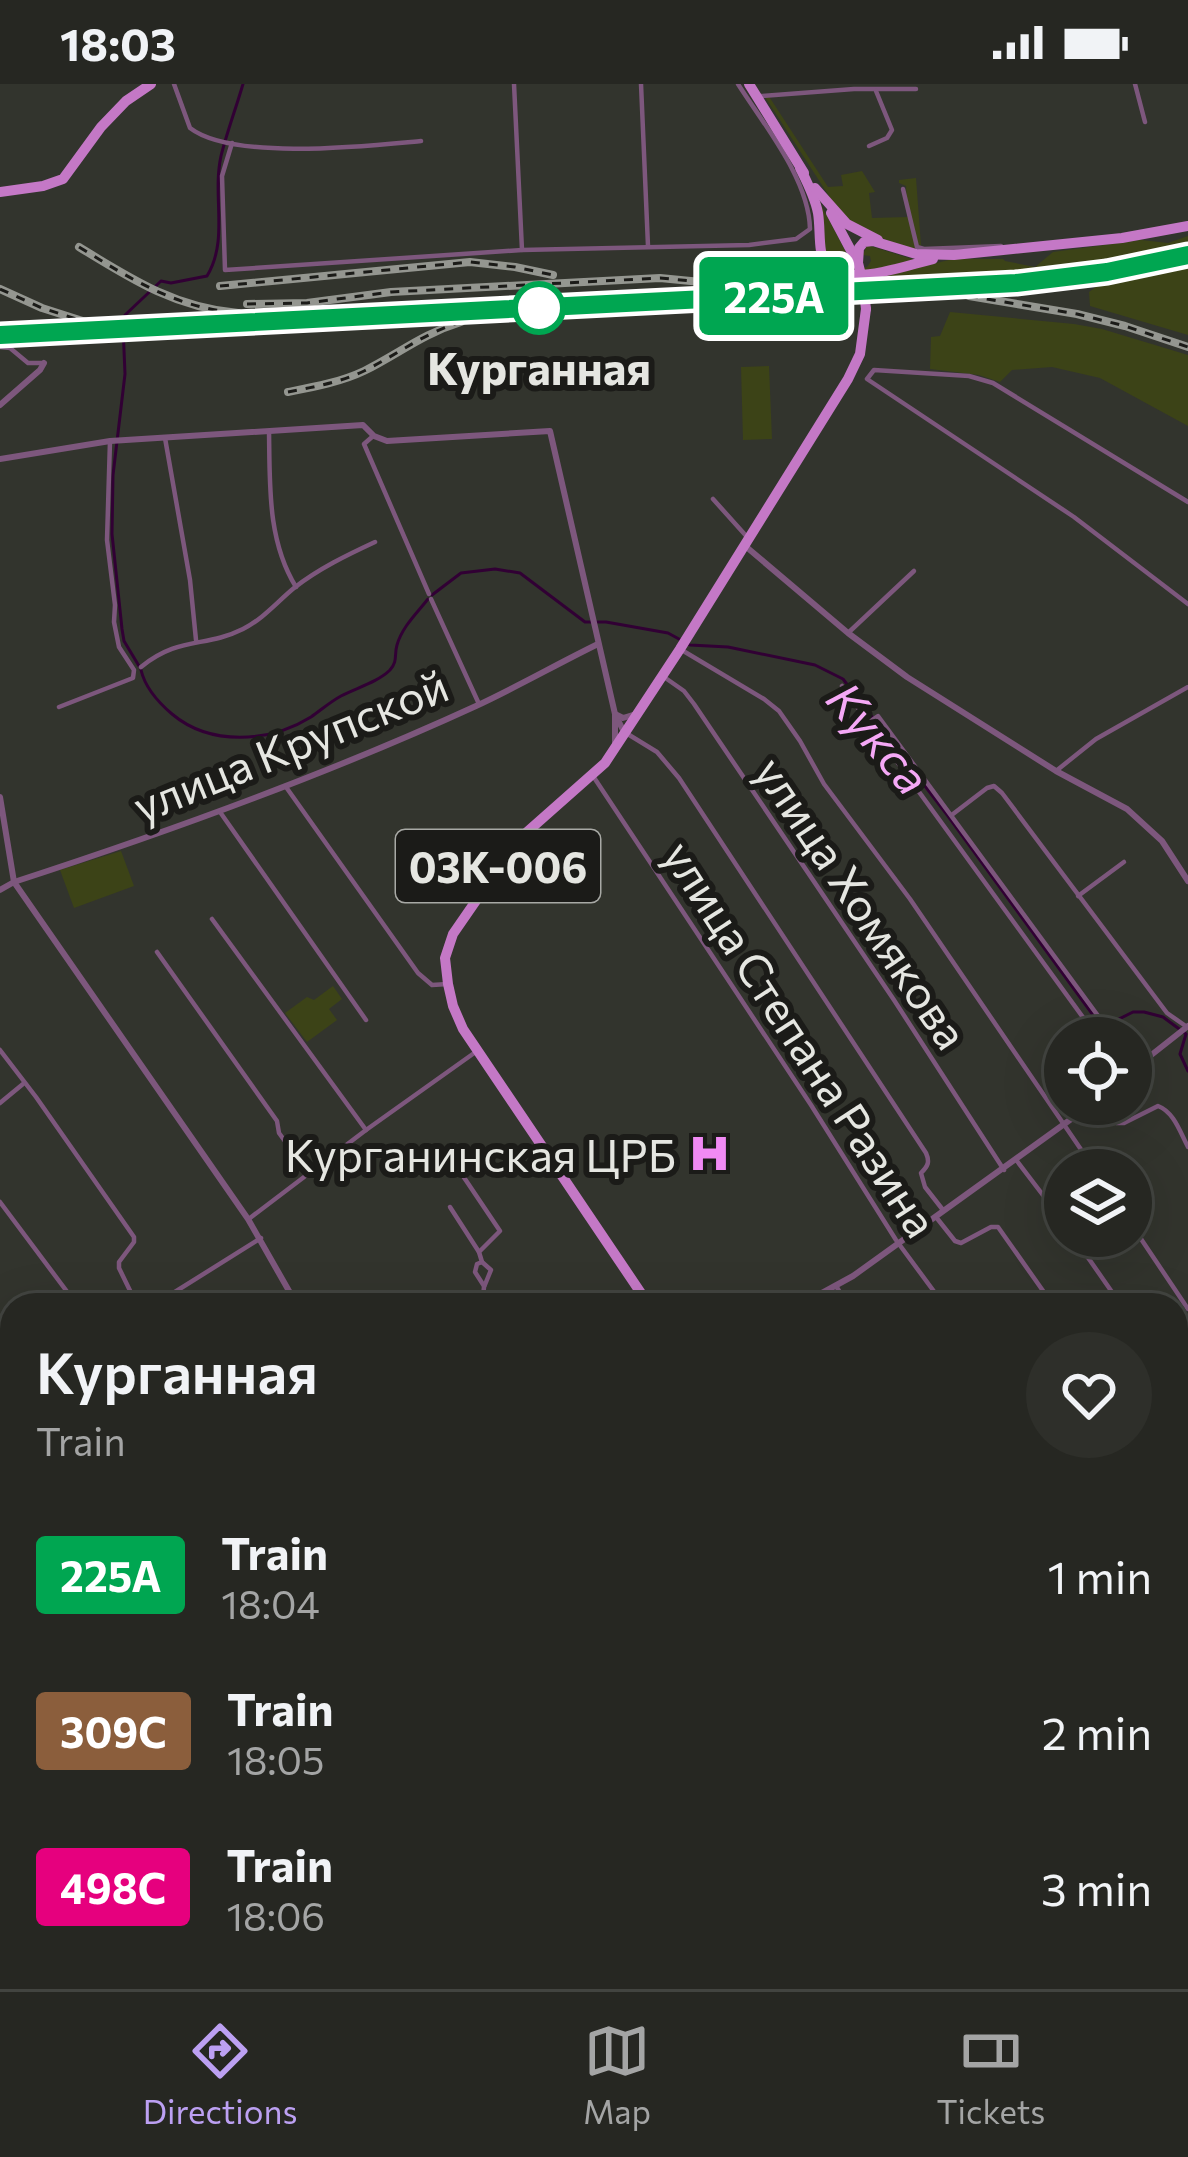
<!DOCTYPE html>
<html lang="en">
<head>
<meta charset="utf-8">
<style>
  body { margin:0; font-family:Commissioner,sans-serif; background:#2e2f2a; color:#f1f3f6; height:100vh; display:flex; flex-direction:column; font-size:45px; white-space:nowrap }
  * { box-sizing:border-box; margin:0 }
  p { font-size:39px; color:#a4a5a5 }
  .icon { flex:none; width:66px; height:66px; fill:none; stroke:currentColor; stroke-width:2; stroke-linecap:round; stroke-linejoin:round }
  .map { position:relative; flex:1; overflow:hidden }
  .details { position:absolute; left:0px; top:1209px; width:1188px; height:696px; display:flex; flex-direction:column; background:#262722; border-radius:36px 36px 0 0; box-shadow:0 12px 48px #0002,0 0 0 3px #424440 }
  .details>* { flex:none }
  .badge { padding:0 24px; border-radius:9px; font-size:42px; line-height:78px }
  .buttons { position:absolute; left:1044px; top:933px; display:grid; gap:24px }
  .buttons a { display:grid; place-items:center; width:108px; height:108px; border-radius:50%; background:#262722; box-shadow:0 12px 48px #0002,0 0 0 3px #424440; font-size:60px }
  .map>.badge { position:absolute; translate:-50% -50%; box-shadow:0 0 0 6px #fff }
  .round { display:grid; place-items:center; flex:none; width:126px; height:126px; border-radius:63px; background:#2e2f2a }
  .headline { display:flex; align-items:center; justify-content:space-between; height:204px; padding:0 36px }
  h1 { font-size:57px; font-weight:600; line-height:90px }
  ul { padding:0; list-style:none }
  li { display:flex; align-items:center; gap:36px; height:156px; padding:0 36px }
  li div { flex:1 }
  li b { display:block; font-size:45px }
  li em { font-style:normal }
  li .badge { min-width:132px; font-weight:700; text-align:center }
  .status { display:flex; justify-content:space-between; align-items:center; height:84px; padding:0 60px; background:#262722; direction:ltr }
  .status svg { height:33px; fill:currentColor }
  .dock { display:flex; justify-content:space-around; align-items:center; height:168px; border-top:3px solid #424440; background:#262722; font-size:33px; color:#a4a5a5 }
  .dock a { display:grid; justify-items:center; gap:6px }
  .dock .on { color:#bca0f2 }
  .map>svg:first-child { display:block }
  .green { fill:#3c4317 }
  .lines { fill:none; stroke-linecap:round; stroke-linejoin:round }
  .stream { stroke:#310034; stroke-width:3 }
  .minor { stroke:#7d577d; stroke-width:4.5 }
  .tertiary { stroke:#7d577d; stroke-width:6 }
  .primary { stroke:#c478c6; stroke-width:10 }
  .rail-casing { stroke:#949690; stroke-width:8 }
  .rail { stroke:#1b1b18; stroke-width:3; stroke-dasharray:9; stroke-linecap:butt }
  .primary-bridge { stroke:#c478c6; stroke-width:10 }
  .line-casing { stroke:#fff; stroke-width:27 }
  .line { stroke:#00a651; stroke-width:18 }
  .stop-dot { fill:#fff; stroke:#00a651; stroke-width:6 }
  .labels { text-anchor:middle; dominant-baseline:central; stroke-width:12; stroke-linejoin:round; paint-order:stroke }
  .shield { fill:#1b1b18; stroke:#a8a9a5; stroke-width:3 }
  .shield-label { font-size:42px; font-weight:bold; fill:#e5e6e1 }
  .stop-label { font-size:45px; font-weight:bold; fill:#e5e6e1; stroke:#1b1b18 }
  .street-label { font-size:45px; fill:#e5e6e1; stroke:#1b1b18 }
  .poi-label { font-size:45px; fill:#e5e6e1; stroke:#1b1b18; text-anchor:end }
  .water-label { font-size:48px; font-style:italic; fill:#f5a8f6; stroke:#1b1b18 }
</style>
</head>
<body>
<div class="status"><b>18:03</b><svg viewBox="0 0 49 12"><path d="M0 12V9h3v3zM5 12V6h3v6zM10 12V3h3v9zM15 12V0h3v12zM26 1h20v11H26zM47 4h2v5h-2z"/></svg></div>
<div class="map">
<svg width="1188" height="1905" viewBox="0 0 1188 1905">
  <rect width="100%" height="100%" fill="#32342d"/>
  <g class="green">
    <path d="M 768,11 L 828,103 L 843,102 L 841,91 L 862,87 L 875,108 L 869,109 L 872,134 L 908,133 L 906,102 L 899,99 L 899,96 L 916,94 L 921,161 L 915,165 C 888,158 865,148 842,132 L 765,13 Z"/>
    <path d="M 818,115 L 850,176 L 842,182 C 849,190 859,185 867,183 L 871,177 L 870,172 L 863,171 L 867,161 L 915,176 L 867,188 L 841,187 L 825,173 Z"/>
    <path d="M 1188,152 L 1188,164 L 1081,186 L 904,200 L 843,203 L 755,198 L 755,193 L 822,189 L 856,198 L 953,175 L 1003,175 L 1005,177 L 1035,183 L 1053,168 L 1141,156 L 1168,159 Z"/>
    <path d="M 1188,184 L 1188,251 L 1090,222 L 1089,208 L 1096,203 Z"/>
    <path d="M 950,228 L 1074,240 L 1102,245 L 1188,271 L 1188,342 L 1100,294 L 1052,283 L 1012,286 L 1000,298 L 979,291 L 930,285 L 931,253 L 940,252 Z"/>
    <path d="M 769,282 L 772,355 L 743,356 L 741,283 Z"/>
    <path d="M 121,767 L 134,802 L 74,824 L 60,786 Z"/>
    <path d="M 333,902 L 342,915 L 329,925 L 337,936 L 307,958 L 285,929 L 307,913 L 314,916 Z"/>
  </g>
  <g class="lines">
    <g class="stream">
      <path d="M 432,511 L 461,489 L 495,485 L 520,489 L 585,538 L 606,538 L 668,549 L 690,561 L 728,563 L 815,581 L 843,595 L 948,732 L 1101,942"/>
      <path d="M 139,582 L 124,557 L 122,545 L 112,450 L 113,391 L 125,290 L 123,242 L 125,231 L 161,197 L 171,199 L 207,192 C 229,156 212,112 221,72 C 227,48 236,24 243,0"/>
      <path d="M 141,586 C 145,603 159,619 172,630 C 210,662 269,659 311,633 C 321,626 330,618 341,612 C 356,604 378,598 390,586 C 398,577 394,571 397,561 C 402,543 417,529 428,515"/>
      <path d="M 1107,941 L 1133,928 L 1144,928 L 1163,933 L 1186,950 L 1180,970 L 1188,987"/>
      <path d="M 0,1506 L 12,1520"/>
      <path d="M 487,1893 L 491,1905"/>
      <path d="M 65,1905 L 82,1893"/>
    </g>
    <g class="minor">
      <path d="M 174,0 L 190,44 C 233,77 367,62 421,57"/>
      <path d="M 514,0 L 522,166"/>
      <path d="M 641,0 L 648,162"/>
      <path d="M 1135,0 L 1145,38"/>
      <path d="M 761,12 L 854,5 L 916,5"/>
      <path d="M 232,59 L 222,92 L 225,186 L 522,166 L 749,161 L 796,155 L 810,145 C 809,95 764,41 738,0"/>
      <path d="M 869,62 L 887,54 L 892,46 L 876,7"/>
      <path d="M 903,105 L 917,163 L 924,165 L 1001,162"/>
      <path d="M 0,263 L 10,264 L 28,279 L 42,279"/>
      <path d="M 269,347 C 270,400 267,456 296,503"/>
      <path d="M 372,353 L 364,360 L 429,510"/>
      <path d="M 165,354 L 190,496 L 196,556"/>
      <path d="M 713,415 L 748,454"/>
      <path d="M 1188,418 L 993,299 L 969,292 L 874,286 L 867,295 L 1074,433 L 1188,520"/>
      <path d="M 431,515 L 479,620"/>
      <path d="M 848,549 L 914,487"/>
      <path d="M 680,565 L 764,615 L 779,627 L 800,657 L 824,700 L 910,815 L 1095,1086"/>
      <path d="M 141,583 C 179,552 205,564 243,545 C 263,535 277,518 294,504 C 318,485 347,471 375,458"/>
      <path d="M 664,593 L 684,607 L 694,620 L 894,916 L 1004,1086"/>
      <path d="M 842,602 L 1098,954"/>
      <path d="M 59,623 L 133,594 L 134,586 L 119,563 L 114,538 L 115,521 L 107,456 L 110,357"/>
      <path d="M 869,638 L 878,632 L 1104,940 L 1098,954"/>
      <path d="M 626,649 L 657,668 L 679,694 L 926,1069 C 930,1078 928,1082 921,1089 L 925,1103 L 943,1126"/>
      <path d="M 1056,687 L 1096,655 L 1188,603"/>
      <path d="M 593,692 L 811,1021 L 896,1156 L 944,1221"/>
      <path d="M 286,703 L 418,889 L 432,901 L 448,900"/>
      <path d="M 220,728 L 366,936"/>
      <path d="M 953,730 L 987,704 L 994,702 L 1002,709 L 1167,929 L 1187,943"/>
      <path d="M 1078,812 L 1124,778"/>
      <path d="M 212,835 L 366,1046"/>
      <path d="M 157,868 L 277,1037 L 279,1049 L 308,1089"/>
      <path d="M 0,966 L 36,1013 L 134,1153 L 134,1158 L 119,1178 L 119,1184 L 137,1221"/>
      <path d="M 0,1019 L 23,1000"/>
      <path d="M 1102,1020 L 1117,1039 L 1124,1039 L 1158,1022 C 1174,1028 1180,1048 1188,1063"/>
      <path d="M 1017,1077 L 1065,1140"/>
      <path d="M 463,1092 L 500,1147 L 479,1168 L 482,1178 L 491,1186 L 484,1203 L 482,1221"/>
      <path d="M 0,1118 L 77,1221"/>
      <path d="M 450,1123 L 479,1168"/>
      <path d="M 936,1133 L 955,1157 L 961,1159 L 991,1143 L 998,1143 L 1053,1221"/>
      <path d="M 250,1134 L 366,1046 L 477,967"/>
      <path d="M 1131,1140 L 1188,1225"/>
      <path d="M 1073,1152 L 1121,1221"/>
      <path d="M 482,1178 L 477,1180 L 475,1188 L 484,1202"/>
      <path d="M 836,1202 L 848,1221"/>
      <path d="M 154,1221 L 261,1154"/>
      <path d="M 1176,1299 L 1188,1316"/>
      <path d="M 0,1319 L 12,1312"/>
      <path d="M 1176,1399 L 1188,1417"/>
      <path d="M 0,1493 L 12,1507"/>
      <path d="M 0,1514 L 12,1528"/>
      <path d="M 1176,1538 L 1188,1554"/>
      <path d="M 0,1617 L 12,1624"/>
      <path d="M 0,1695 L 12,1702"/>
      <path d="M 0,1804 L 12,1811"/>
      <path d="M 1176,1850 L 1188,1842"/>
      <path d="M 298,1893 L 310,1905"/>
      <path d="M 470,1893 L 473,1905"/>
      <path d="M 503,1893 L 509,1905"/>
      <path d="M 714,1893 L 724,1905"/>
      <path d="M 77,1905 L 91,1893"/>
      <path d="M 217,1905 L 230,1893"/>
      <path d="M 669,1905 L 673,1893"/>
      <path d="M 981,1905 L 998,1893"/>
      <path d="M 1104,1905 L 1119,1893"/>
    </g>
    <g class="tertiary">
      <path d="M 0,321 L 40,286 L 44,279"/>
      <path d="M 0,375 L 110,357 L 363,341 L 374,352 L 387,357 L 550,347 L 615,630 L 623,646"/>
      <path d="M 744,461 L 848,549 L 907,593 L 1056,687 L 1127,725 L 1162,757 L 1188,797"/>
      <path d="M 615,661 L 615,630 L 623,634 L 636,630"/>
      <path d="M 0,713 L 14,798 L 248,1135 L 297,1221"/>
      <path d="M 0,806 L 14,798 C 171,747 326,691 476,622 C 517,603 557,580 598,560"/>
      <path d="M 1131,987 L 1188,942"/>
      <path d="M 800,1221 L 853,1192 L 1092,1020"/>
      <path d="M 1176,1687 L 1188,1678"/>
      <path d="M 342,1905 L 353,1893"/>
      <path d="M 402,1905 L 403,1893"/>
      <path d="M 849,1905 L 868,1893"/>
    </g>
    <g class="primary">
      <path d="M 749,0 L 804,89"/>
      <path d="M 800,84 C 807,98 815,113 818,129 C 820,141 819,155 821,167 C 830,212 905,181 933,175"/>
      <path d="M 815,104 L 847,140 L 878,156"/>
      <path d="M 0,108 L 43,102 L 63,95 L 101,43 L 126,17 L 151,0"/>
      <path d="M 831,129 L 856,176"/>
      <path d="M 858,179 L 859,164 L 864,158 L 873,157 L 916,170 L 954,171 L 1122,154 L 1188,142"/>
      <path d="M 649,1221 L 463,945 L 453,922 L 448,900 L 445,874 L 453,850 L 518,756 L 605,679 L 680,565 L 848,295 L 860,270 L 866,225"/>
      <path d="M 1160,1893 L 1168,1905"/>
    </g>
    <defs>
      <g id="rail">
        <path d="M 79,163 C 131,195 176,224 238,229"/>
        <path d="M 220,202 L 470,178 L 515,183 L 553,191"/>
        <path d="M 0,205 L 42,224 L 89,239"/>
        <path d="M 969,212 L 1077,230 L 1125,242 L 1188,263"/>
        <path d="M 247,220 L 307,219 L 391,208 L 660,194 L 701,198"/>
        <path d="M 0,251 L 1016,198 L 1107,188 L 1188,171"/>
        <path d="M 288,308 C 314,303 341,298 364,287 C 400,269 422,250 461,238"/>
      </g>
    </defs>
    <use href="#rail" class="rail-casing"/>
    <use href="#rail" class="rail"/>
    <path class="primary-bridge" d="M 858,179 L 863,199 L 866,225"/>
  </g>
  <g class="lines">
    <defs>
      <path id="line" d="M 0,251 L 1016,199 L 1107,188 L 1188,171"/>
    </defs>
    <use href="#line" class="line-casing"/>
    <use href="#line" class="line"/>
  </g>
  <defs>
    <symbol id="hospital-bare" viewBox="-9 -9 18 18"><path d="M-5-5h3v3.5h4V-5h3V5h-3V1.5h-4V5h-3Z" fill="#f18af4" stroke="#1b1b18" stroke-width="2.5" paint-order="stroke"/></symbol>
  </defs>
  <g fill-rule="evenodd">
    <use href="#hospital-bare" x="680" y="1040" width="59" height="59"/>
  </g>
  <circle class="stop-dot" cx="539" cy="224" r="24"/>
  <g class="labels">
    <rect class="shield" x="396" y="746" width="204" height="72" rx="9"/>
    <g class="shield-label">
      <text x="498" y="782">03К-006</text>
    </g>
    <g class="stop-label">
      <text x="539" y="282">Курганная</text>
    </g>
    <g class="street-label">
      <text transform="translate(290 660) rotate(-22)">улица Крупской</text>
      <text transform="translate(863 818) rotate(56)">улица Хомякова</text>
      <text transform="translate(802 954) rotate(57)">улица Степана Разина</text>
    </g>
    <g class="poi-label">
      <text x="676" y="1069">Курганинская ЦРБ</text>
    </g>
    <g class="water-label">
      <text transform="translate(880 653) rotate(50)">Кукса</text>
    </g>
  </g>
</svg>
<div class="buttons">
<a><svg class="icon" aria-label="locate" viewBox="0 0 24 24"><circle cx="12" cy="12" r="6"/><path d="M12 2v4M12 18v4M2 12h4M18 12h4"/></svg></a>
<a><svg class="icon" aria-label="layers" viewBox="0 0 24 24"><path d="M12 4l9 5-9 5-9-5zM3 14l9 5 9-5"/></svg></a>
</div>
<b class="badge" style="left:774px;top:212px;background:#00a651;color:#fff">225А</b>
<section class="details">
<div class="headline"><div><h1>Курганная</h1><p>Train</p></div><a class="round"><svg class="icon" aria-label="heart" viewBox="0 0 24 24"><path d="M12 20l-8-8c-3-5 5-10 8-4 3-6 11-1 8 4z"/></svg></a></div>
<ul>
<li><span class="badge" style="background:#00a651;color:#fff">225А</span><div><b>Train</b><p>18:04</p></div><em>1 min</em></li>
<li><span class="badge" style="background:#8b5e3c;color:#fff">309С</span><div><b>Train</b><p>18:05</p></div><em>2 min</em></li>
<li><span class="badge" style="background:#e6007e;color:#fff">498С</span><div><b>Train</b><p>18:06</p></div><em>3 min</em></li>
</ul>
</section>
</div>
<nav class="dock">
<a class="on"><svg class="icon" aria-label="directions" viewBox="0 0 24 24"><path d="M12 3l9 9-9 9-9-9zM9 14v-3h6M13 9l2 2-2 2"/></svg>Directions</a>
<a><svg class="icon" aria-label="map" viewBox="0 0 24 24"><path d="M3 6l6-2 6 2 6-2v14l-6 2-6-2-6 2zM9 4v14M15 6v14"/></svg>Map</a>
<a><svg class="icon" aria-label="tickets" viewBox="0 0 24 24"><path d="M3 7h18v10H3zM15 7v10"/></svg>Tickets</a>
</nav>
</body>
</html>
